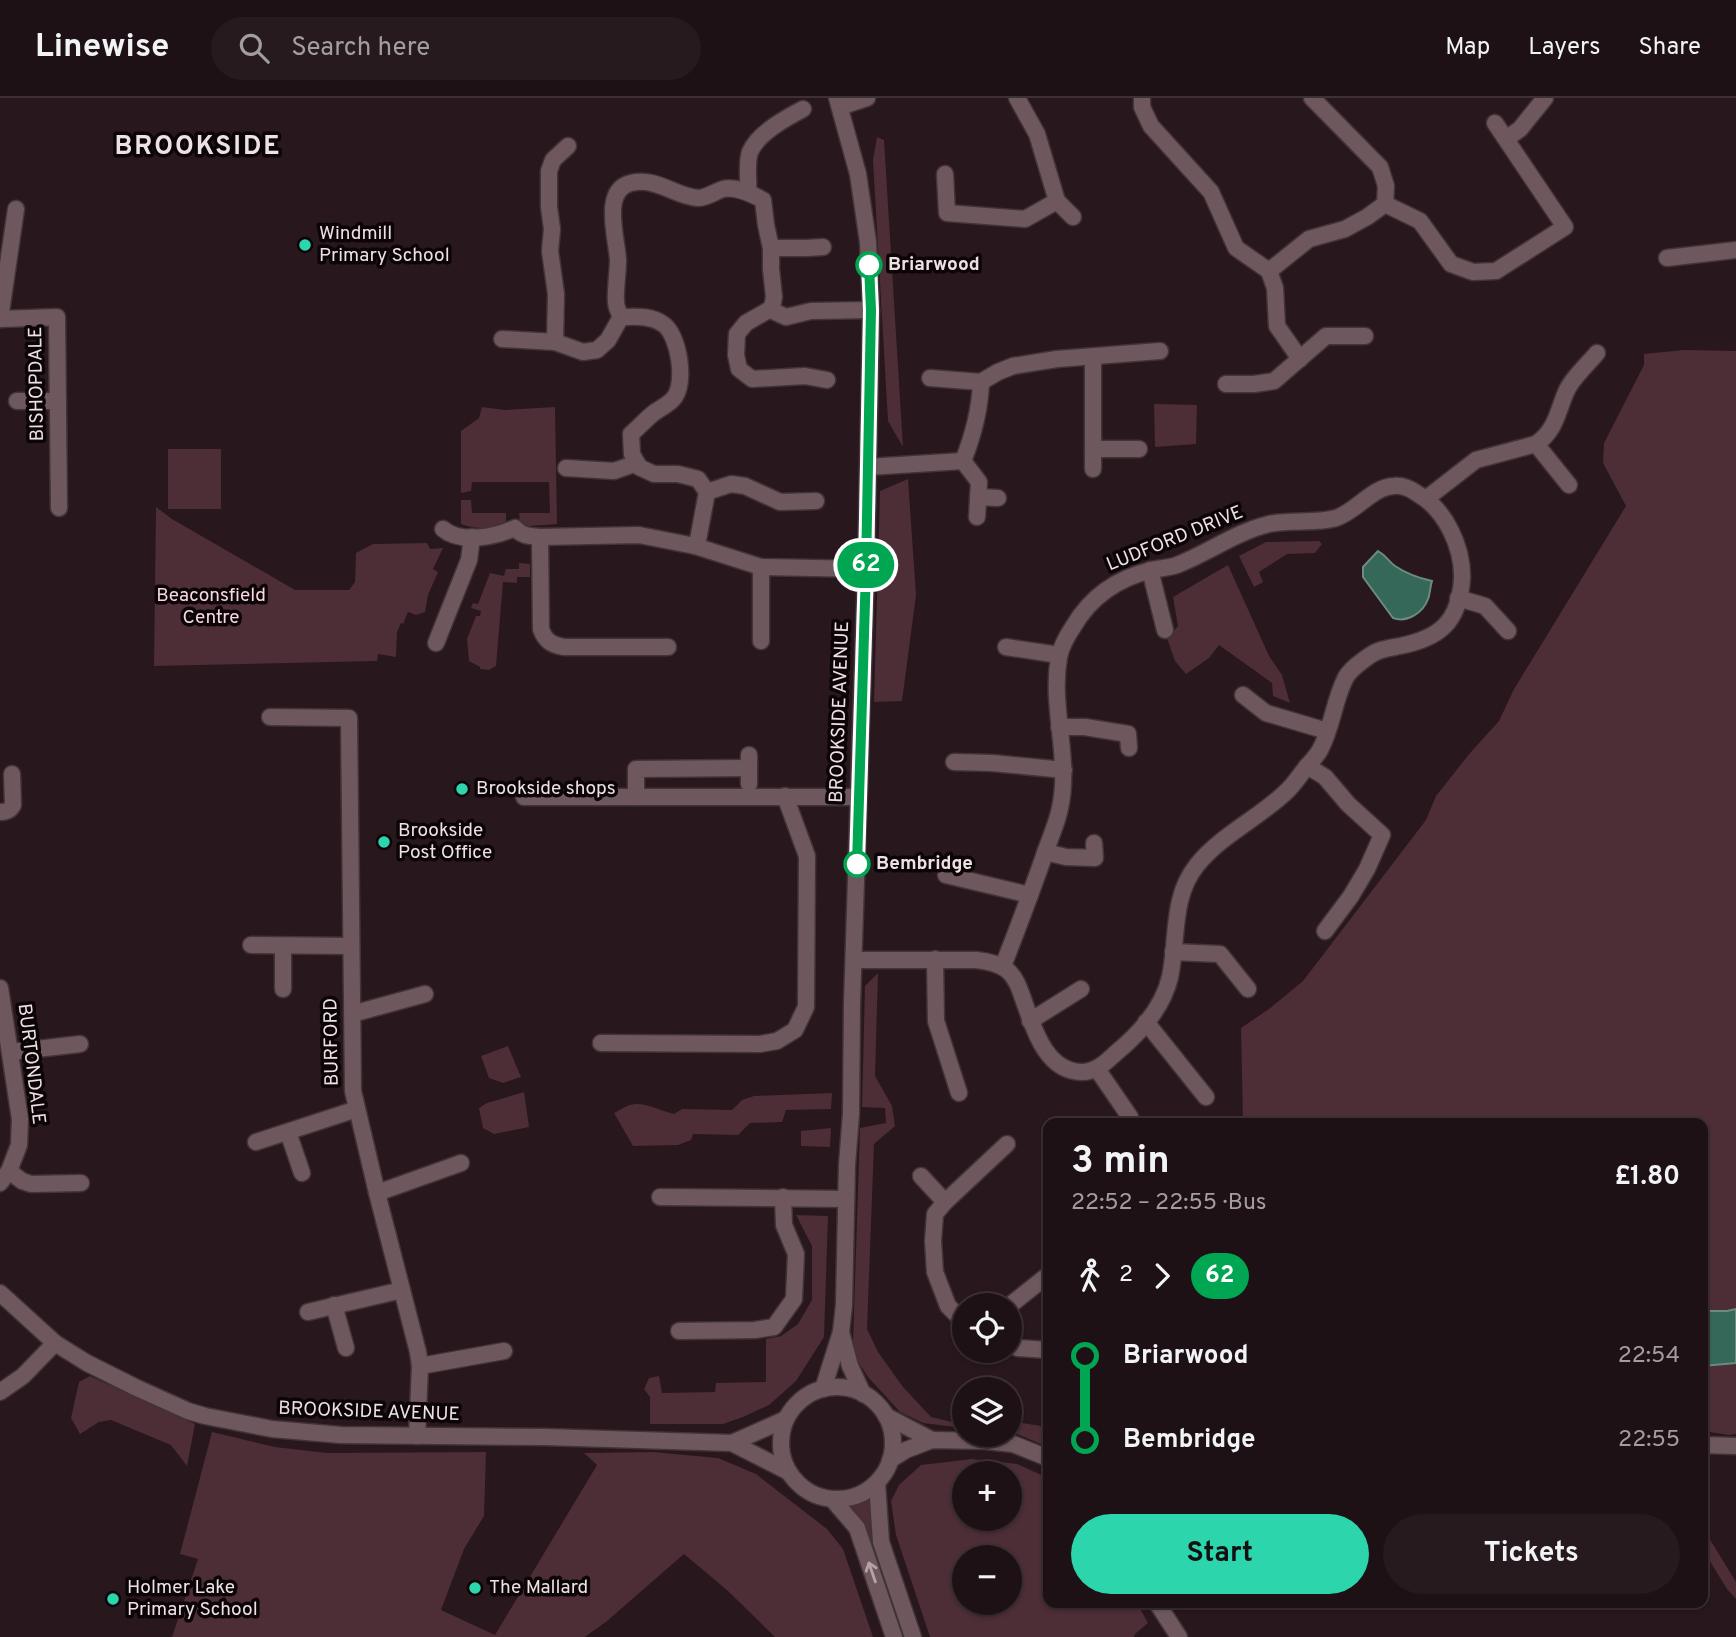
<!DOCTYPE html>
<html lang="en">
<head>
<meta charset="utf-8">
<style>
  body { margin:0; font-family:Overpass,sans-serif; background:#261a1e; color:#f1f3f6; height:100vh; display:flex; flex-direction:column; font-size:26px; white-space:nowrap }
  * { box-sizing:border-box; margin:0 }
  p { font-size:23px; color:#a19da0 }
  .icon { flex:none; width:38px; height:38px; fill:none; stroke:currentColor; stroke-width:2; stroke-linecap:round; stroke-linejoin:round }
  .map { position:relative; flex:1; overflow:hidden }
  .panel { position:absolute; left:1043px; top:1020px; width:665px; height:490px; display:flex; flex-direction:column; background:#1e1115; border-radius:14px; box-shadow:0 2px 5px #0004,0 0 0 2px #3c3134 }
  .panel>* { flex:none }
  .badge { padding:0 14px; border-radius:23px; font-size:24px; line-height:46px }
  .tools { position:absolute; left:952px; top:1195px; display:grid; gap:14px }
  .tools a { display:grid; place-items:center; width:70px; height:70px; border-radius:50%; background:#1e1115; box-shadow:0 2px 5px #0004,0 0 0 2px #3c3134; font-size:35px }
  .map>.badge { position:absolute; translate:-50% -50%; box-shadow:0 0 0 4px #fff }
  .legs { display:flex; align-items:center; gap:10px; height:77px; padding:0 28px; font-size:23px }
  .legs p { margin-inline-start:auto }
  .overview { display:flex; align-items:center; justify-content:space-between; height:119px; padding:0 28px }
  h1 { font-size:38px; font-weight:700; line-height:52px }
  .action { display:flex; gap:14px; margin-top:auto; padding:14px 28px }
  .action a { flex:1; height:80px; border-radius:42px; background:#2cd5ab; color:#111; font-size:28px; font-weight:700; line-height:80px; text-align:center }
  .action a+a { background:#261a1e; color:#f1f3f6 }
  ul { padding:0 28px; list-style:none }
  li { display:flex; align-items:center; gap:24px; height:84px; font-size:26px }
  li i { display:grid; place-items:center; width:10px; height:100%; margin:0 9px; background:currentColor }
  li i::after { content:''; width:18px; height:18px; margin:-9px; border:5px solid; border-radius:50%; background:#1e1115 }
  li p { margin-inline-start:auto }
  li:first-child i { background:linear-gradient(#0000 50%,currentColor 0) }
  li:last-child i { background:linear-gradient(currentColor 50%,#0000 0) }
  header { display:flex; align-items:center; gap:42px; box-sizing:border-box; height:98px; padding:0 35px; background:#1e1115; border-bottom:2px solid #3c3134 }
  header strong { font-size:33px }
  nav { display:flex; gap:38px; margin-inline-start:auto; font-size:24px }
  .search { width:490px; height:63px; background:#261a1e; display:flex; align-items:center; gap:18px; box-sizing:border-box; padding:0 24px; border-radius:38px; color:#a19da0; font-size:26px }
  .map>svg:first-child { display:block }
  .green { fill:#4d2d36; fill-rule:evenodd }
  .water { fill:#356858; stroke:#6c8c82; stroke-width:2 }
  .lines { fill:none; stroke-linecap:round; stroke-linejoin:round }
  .minor-casing { stroke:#413438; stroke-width:19 }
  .minor { stroke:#6e585e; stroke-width:16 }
  .oneway { stroke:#b4a3a8 }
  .line-1-casing { stroke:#fff; stroke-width:16 }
  .line-1 { stroke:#00a651; stroke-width:10 }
  .poi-dot { fill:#2cd5ab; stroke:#0c0507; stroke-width:2.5 }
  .stop-1-dot { fill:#fff; stroke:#00a651; stroke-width:3.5 }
  .labels { text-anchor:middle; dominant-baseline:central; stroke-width:7; stroke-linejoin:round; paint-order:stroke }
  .poi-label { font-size:19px; fill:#eee1e4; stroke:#0c0507; text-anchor:start }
  .stop-label { font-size:19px; font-weight:bold; fill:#eee1e4; stroke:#0c0507; text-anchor:start }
  .street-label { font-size:19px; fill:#eee1e4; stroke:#0c0507 }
  .park-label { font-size:19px; fill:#f7d8e0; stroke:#0c0507 }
  .district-label { font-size:26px; font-weight:bold; letter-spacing:2px; fill:#eee1e4; stroke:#0c0507 }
</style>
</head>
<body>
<header>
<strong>Linewise</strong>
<div class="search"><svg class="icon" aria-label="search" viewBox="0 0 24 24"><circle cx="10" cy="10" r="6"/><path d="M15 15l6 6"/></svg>Search here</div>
<nav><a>Map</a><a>Layers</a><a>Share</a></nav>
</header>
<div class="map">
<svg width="1736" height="1539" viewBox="0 0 1736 1539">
  <rect width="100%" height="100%" fill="#28171c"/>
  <g class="green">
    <path d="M 877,39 L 884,42 L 903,349 L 888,323 L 873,62 Z"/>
    <path d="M 1684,252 L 1736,253 L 1736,1336 L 1729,1337 L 1703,1333 L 1703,1026 L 1243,1025 L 1241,930 L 1269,911 L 1303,883 L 1426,722 L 1436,698 L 1470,655 L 1499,623 L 1514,591 L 1626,408 L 1603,365 L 1604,345 L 1644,267 L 1644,256 Z"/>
    <path d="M 1154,306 L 1197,307 L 1196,346 L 1155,349 Z"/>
    <path d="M 482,309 L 505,312 L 555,309 L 557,426 L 529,428 L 527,430 L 520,425 L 519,415 L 550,415 L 549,384 L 472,384 L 471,393 L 461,395 L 461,333 L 479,320 Z"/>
    <rect x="168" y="351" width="53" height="60"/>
    <path d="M 908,381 L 916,497 L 902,603 L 874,604 L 880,393 Z"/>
    <path d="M 461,402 L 471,402 L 472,415 L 506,415 L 506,423 L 502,427 C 490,431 474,431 461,426 Z"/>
    <path d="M 156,409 L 172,421 L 295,492 L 349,492 L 355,484 L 356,455 L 373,446 L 427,445 L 430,451 L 443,450 L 433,471 L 438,474 L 428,497 L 425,514 L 416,517 L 408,514 L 403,526 L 401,525 L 397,534 L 396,559 L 378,556 L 377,563 L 154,568 Z"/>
    <path d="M 1319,443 L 1322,446 L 1315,455 L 1287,456 L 1259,474 L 1263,484 L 1254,489 L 1239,458 L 1266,444 Z"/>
    <path d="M 519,465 L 530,466 L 530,479 L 517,479 L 517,485 L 503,484 L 496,568 L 489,572 L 480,571 L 480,569 L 469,563 L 467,541 L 476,518 L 480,518 L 481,513 L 471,510 L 473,505 L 478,506 L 490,475 L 504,478 L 506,471 L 519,471 Z"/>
    <path d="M 1228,467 L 1269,558 L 1282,577 L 1290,605 L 1273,598 L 1272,585 L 1219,547 L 1209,560 L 1186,576 L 1175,563 L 1167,540 L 1178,528 L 1173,499 Z"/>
    <path d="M 878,875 L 875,978 L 892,1008 L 895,1028 L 874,1046 L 867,1231 L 878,1254 L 903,1289 L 931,1319 L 952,1324 L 964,1323 L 964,1330 L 923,1325 L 900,1314 L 868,1279 L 855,1259 L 853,1245 L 860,1030 L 886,1025 L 885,1010 L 862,1009 L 865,888 Z"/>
    <path d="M 508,948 L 521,979 L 503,985 L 489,980 L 481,958 Z"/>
    <path d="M 524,994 L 529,1029 L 494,1036 L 483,1030 L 479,1010 L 487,1005 Z"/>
    <path d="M 832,995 L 831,1011 L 786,1012 L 782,1024 L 750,1025 L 738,1037 L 693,1036 L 691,1042 L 678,1047 L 633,1048 L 614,1015 C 619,1013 625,1008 630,1007 C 644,1003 660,1013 674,1016 L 682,1011 L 732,1012 L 742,1002 L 754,998 Z"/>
    <path d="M 831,1030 L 830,1049 L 801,1048 L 801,1033 Z"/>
    <path d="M 796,1117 L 828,1118 L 824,1239 L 796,1283 L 769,1307 L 743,1319 L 723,1326 L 650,1326 L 650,1299 L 644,1291 L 649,1280 L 659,1278 L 662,1295 L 715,1294 L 716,1285 L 766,1284 L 766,1241 L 781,1238 L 798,1226 L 812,1202 L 812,1148 Z"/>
    <path d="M 90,1278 L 195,1326 L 187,1368 L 171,1347 L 111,1322 L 99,1324 L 80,1336 L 71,1320 L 79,1284 Z"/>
    <path d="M 1010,1323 L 1041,1328 L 1048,1330 L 1048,1349 L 1010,1333 Z"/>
    <path d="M 212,1334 L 275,1349 L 327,1355 L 486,1354 L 484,1418 L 464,1451 L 441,1512 L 495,1537 L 597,1367 L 584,1355 L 653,1354 L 718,1360 L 756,1376 L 827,1431 L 843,1451 L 873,1539 L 775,1539 L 728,1493 L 684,1456 L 607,1523 L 585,1539 L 172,1539 L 198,1461 L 180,1456 Z"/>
    <path d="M 972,1361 L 1017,1366 L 1048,1380 L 1048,1505 L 1137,1505 L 1148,1525 L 1135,1536 L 1134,1539 L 930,1539 L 896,1437 L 891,1403 L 899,1387 L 921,1367 ZM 964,1376 L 1010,1376 L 1010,1421 L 964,1421 ZM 964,1460 L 1010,1460 L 1010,1505 L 964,1505 Z"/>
    <path d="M 870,1398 L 874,1436 L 908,1539 L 900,1539 L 847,1408 Z"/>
    <path d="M 1703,1430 L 1736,1484 L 1736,1501 L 1727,1491 L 1703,1452 Z"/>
  </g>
  <g class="water">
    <path d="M 1378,453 C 1387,458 1388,463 1395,468 C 1407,476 1418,480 1432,483 C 1430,489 1430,496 1428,501 C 1423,515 1407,525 1393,520 L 1363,479 L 1363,469 Z"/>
    <path d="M 1736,1211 L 1736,1265 L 1703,1268 L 1703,1213 L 1727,1213 Z"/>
  </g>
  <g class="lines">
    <defs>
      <g id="minor">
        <path d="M 1017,0 L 1037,36 L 1057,103 L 1073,119"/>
        <path d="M 1142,0 L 1142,9 L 1151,28 L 1211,94 L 1236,150 L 1269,173 L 1275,190 L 1277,228 L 1300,261"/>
        <path d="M 840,9 L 867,0"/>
        <path d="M 1506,41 L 1520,31 L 1545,0"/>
        <path d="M 945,76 L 947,115 L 1025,121 L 1057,103"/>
        <path d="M 748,94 C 749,82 746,65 750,54 C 758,35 786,20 803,11"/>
        <path d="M 1385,106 L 1420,123 L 1451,166 L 1473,174 L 1496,173 L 1565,129 L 1495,25"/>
        <path d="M 771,150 L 807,150 L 823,149"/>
        <path d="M 1667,160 L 1736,152"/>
        <path d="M 1269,173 L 1309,141 L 1345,131 L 1367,119 L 1385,106 L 1386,88 L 1380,69 L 1312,0"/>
        <path d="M 772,210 L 746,225 L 737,236 L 736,257 L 739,271 L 752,281 L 805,278 L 827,282"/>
        <path d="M 0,221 L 57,219 L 59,410"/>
        <path d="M 0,221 L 16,111"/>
        <path d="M 502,241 L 555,244 L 583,254 L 597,252 L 608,242 L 621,219"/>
        <path d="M 555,244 L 556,196 L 550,153 L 552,131 L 549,109 L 549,73 L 553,62 L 568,48"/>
        <path d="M 1093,259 L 1093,371"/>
        <path d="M 981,284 L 998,274 L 1013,268 L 1057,261 L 1160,253"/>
        <path d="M 1226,286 L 1254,286 L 1274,283 L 1326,238 L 1365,238"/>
        <path d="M 17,303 L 58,303"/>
        <path d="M 1536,346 L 1569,387"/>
        <path d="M 1093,351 L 1139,351"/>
        <path d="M 963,363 L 979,384 L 977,419"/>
        <path d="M 868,369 L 963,363 C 973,338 980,312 981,284 L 930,280"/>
        <path d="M 566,370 L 614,373 L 637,365"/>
        <path d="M 978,399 L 998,400"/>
        <path d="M 1427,400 L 1476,362 L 1536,346 C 1556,332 1557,315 1566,294 C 1571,281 1588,266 1597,255"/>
        <path d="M 816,403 L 780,404 L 745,388 L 731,386 L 707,394 L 698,381 L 678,376 L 654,376 L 639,369 L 632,356 L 631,336 C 639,329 647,320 655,314 C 661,310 669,306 673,301 C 687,287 679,236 663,226 C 650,217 636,219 621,219 C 619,215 616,209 616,204 C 615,192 618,175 618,162 C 617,141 601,92 631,85 C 657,79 674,98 698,100 C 707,100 714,94 723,91 C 736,88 752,96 763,102 L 766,127 L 771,150 L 771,171 L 774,199 L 772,210 L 775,214 L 786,219 L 811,213 L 871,212"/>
        <path d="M 443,431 C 461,446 494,439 515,430 C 522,438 529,438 540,439 L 639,437 L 695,448 L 761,469 L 866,471"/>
        <path d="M 540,439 L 541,531 C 545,543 552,547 564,549 L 668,549"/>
        <path d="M 695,448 L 698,442 L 707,394"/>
        <path d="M 761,469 L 761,543"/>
        <path d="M 1150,472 L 1165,532"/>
        <path d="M 1458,500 L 1485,508 L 1508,533"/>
        <path d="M 436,545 L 469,462 L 472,439"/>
        <path d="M 1006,549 L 1059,557"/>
        <path d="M 1243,597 L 1266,615 L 1327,633"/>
        <path d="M 270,619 L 349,620 L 353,993 L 377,1095 L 418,1254 L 420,1268 L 417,1338"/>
        <path d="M 1059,629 L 1085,629 L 1128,636 L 1129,650"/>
        <path d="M 954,664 L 992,665 L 1064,672"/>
        <path d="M 1307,668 L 1325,679 L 1348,706 L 1382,737 L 1367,771 L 1351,798 L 1325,833"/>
        <path d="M 749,686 L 749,657"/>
        <path d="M 524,699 L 858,699"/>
        <path d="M 636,699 L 636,671 L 749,670"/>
        <path d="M 0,714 C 6,714 10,713 13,707 L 12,676"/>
        <path d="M 1045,754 L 1066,759 L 1095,760 L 1094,745"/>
        <path d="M 946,777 L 1030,797"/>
        <path d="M 251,847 L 351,848"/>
        <path d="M 1173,854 L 1220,856 L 1248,891"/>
        <path d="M 935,861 L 936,923 L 959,995"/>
        <path d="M 854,862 L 976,862 C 986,863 998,865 1007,872 C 1018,881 1021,896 1026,909 C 1035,935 1048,974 1082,974 C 1097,974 1107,963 1117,954 C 1140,935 1163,909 1170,879 C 1178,841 1171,799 1197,767 C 1222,736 1261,719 1288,692 C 1294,686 1299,679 1304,672 C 1309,666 1316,659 1320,652 C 1332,630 1334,603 1345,581 C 1349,572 1361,564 1369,558 C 1378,551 1389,550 1400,548 C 1440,540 1459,524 1462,481 C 1463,450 1446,412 1418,396 C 1411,391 1403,387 1394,388 C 1372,389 1357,413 1336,420 C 1315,426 1291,421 1269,426 C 1236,434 1208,455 1177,467 C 1169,470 1160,470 1152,472 C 1118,480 1091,498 1073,529 C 1067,538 1061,549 1059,559 C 1050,610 1071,660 1060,710 C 1057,726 1049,742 1044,758 C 1031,795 1017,832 1003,868"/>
        <path d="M 0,890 L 20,1021 L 19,1047 L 9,1073 L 0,1085"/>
        <path d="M 283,891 L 283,848"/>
        <path d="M 352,916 L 425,896"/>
        <path d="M 1030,923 L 1081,891"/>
        <path d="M 1146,924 L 1206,999"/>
        <path d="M 601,945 L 760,946 L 777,943 L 795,932 L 806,909 L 807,758 L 785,698"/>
        <path d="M 11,954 L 80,946"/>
        <path d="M 1097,971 L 1130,1019 L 1130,1026"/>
        <path d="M 288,1034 L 302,1075"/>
        <path d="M 256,1044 L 357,1011"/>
        <path d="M 9,1073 L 22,1083 L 31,1086 L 81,1085"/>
        <path d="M 921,1078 L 945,1104"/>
        <path d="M 377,1095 L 461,1065"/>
        <path d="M 660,1099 L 846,1101"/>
        <path d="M 0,1195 L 55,1245 L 87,1265 L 137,1290 L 188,1313 L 205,1318 L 272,1331 L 341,1337 L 546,1339 L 732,1345 L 789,1374"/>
        <path d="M 334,1207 L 346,1250"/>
        <path d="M 1009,1208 L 1048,1177"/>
        <path d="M 308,1214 L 402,1192"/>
        <path d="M 964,1224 L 948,1208 L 935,1174 L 933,1143 L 935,1116 L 945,1104 L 1007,1046"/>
        <path d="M 679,1233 L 755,1232 L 774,1229 L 794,1201 L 796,1156 L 784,1127 L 783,1099"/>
        <path d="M 841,1234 L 850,1268 L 863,1296"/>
        <path d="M 1010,1247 L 1018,1250 L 1048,1252"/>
        <path d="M 420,1268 L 504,1253"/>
        <circle cx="837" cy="1345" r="56"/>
        <path d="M 823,1291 L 841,1234 L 844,1207 L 847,1067 L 851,1016 L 852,906 L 866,471 L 871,212 L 868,144 L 858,76 L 837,0"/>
        <path d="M 0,1294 L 23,1278 L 55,1245"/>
        <path d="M 886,1318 L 932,1342"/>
        <path d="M 732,1345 L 786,1321"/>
        <path d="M 1703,1347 L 1736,1348"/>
        <path d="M 890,1362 L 906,1352 L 932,1342 L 985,1343 L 1013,1346 L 1048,1360"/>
        <path d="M 877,1385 L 881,1444 L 913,1539"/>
        <path d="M 833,1402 L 857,1430 L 894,1539"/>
        <path d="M 1157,1505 L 1179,1539"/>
      </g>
    </defs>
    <use href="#minor" class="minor-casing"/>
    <use href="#minor" class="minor"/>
  </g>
  <defs><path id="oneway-shaft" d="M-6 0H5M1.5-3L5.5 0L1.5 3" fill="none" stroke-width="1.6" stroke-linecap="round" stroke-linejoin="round" transform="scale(1.75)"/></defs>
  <use class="oneway" href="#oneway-shaft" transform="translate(872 1474) rotate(-109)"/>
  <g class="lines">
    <defs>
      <path id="line-1" d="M 857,766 L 866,471 L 871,212 L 869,167"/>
    </defs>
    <use href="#line-1" class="line-1-casing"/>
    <use href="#line-1" class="line-1"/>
  </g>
  <g class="poi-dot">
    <circle cx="305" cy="147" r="7"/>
    <circle cx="462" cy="691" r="7"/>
    <circle cx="384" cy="744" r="7"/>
    <circle cx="475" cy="1490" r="7"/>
    <circle cx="113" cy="1501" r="7"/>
  </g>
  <g class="stop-1-dot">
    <circle cx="869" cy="167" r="12"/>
    <circle cx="857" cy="766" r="12"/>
  </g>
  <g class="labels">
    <g class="poi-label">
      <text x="319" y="136">Windmill<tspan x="319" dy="22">Primary School</tspan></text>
      <text x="476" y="691">Brookside shops</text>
      <text x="398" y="733">Brookside<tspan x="398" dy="22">Post Office</tspan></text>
      <text x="127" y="1490">Holmer Lake<tspan x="127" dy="22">Primary School</tspan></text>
      <text x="489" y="1490">The Mallard</text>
    </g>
    <g class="stop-label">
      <text x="888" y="167">Briarwood</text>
      <text x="876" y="766">Bembridge</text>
    </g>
    <g class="street-label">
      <text transform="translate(37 286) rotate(-91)">BISHOPDALE</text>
      <text transform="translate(1175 441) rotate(-22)">LUDFORD DRIVE</text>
      <text transform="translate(840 614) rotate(-88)">BROOKSIDE AVENUE</text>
      <text transform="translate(332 944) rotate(-91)">BURFORD</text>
      <text transform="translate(31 966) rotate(83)">BURTONDALE</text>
      <text transform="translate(369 1314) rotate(2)">BROOKSIDE AVENUE</text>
    </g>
    <g class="park-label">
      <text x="211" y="498">Beaconsfield<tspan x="211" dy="22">Centre</tspan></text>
    </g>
    <g class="district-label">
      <text x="198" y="49">BROOKSIDE</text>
    </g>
  </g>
</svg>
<div class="tools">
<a><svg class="icon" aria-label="locate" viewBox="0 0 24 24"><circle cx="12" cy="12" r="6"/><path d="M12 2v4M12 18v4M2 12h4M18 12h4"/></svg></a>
<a><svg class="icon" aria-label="layers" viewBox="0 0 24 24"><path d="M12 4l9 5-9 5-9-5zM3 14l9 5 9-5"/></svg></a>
<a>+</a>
<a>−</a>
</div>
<b class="badge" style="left:866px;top:467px;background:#00a651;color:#fff">62</b>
<section class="panel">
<div class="overview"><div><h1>3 min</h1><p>22:52 – 22:55 · Bus</p></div><b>£1.80</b></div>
<div class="legs"><svg class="icon" aria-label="walk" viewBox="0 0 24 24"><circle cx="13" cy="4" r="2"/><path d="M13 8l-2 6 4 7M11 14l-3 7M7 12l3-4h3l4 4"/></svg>2<svg class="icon" aria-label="forward" viewBox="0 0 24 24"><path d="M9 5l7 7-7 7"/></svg><b class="badge" style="background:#00a651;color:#fff">62</b></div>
<ul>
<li><i style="color:#00a651"></i><b>Briarwood</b><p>22:54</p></li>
<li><i style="color:#00a651"></i><b>Bembridge</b><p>22:55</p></li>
</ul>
<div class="action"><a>Start</a><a>Tickets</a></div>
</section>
</div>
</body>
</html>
